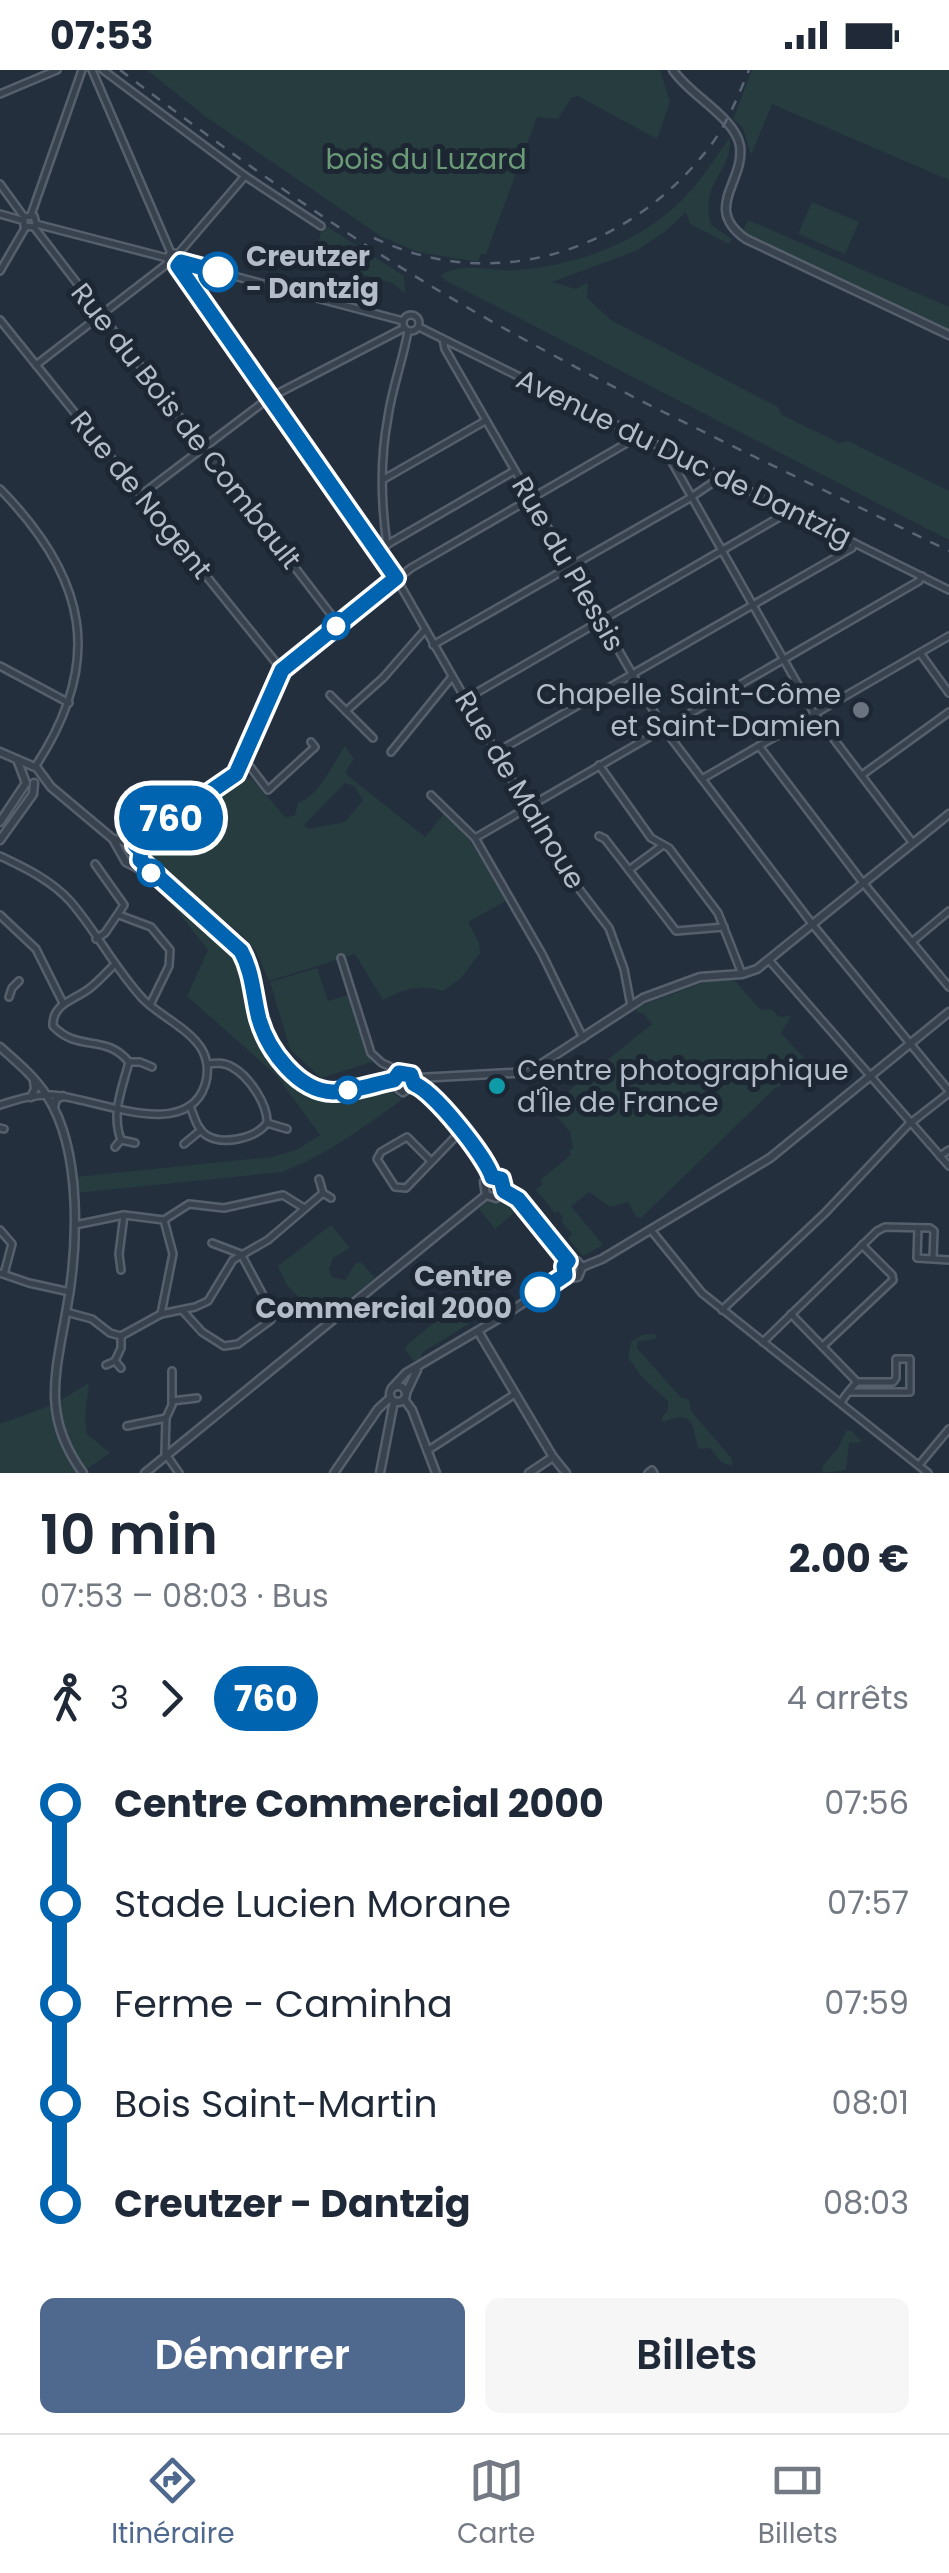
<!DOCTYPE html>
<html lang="fr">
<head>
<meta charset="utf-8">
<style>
  body { margin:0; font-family:Poppins,sans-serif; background:#f6f6f7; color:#1f2937; height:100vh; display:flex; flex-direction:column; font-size:38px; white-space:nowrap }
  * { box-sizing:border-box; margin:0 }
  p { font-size:32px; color:#747a83 }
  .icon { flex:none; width:55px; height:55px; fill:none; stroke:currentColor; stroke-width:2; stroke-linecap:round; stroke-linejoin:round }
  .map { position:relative; height:1403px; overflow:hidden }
  .sheet { display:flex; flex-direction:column; background:#fff; flex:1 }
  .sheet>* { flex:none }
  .badge { padding:0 20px; border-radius:32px; font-size:35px; line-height:65px }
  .map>.badge { position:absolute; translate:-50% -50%; box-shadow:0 0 0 5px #fff }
  .legs { display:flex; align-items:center; gap:15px; height:110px; padding:0 40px; font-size:32px }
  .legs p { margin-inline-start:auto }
  .head { display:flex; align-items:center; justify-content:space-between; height:170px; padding:0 40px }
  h1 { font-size:55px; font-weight:600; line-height:75px }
  .button { display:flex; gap:20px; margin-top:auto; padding:20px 40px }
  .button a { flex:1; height:115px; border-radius:15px; background:#4f688e; color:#fff; font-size:40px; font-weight:600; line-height:115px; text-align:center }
  .button a+a { background:#f6f6f7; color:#1f2937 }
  ul { padding:0 40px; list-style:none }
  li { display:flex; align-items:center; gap:35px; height:100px; font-size:38px }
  li i { display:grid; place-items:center; width:15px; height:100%; margin:0 12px; background:currentColor }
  li i::after { content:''; width:25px; height:25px; margin:-12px; border:8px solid; border-radius:50%; background:#fff }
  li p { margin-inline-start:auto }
  li:first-child i { background:linear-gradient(#0000 50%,currentColor 0) }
  li:last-child i { background:linear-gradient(currentColor 50%,#0000 0) }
  .status { display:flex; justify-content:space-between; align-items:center; height:70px; padding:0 50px; background:#fff; direction:ltr }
  .status svg { height:28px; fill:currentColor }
  .dock { display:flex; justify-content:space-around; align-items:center; height:140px; border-top:2px solid #e0e1e3; background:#fff; font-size:28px; color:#747a83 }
  .dock a { display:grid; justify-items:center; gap:5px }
  .dock .active { color:#4f688e }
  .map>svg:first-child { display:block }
  .green { fill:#263c3f; fill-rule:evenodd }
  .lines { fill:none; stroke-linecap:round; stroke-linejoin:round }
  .minor-casing { stroke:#565f6c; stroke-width:10 }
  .tertiary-casing { stroke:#565f6c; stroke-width:11 }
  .minor { stroke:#38414e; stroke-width:5 }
  .tertiary { stroke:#38414e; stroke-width:6 }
  .rail { stroke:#5a6575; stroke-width:2.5; stroke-dasharray:10 10; stroke-linecap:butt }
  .line-1-casing { stroke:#fff; stroke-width:22 }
  .line-1 { stroke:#0064b0; stroke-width:15 }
  .stop-1-dot { fill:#fff; stroke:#0064b0; stroke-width:5 }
  .worship-dot { fill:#6b7280; stroke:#1d2633; stroke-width:4 }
  .culture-dot { fill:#0f9aa8; stroke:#1d2633; stroke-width:4 }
  .labels { text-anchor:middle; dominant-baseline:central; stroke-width:10; stroke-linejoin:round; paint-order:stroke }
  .park-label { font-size:28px; fill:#6b9a76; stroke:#1d2633 }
  .stop-label { font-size:28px; font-weight:bold; fill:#b4bcc9; stroke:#1d2633; text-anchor:start }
  .street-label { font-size:28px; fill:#b4bcc9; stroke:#1d2633 }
  .poi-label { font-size:28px; fill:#b4bcc9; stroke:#1d2633; text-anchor:end }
</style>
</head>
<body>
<div class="status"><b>07:53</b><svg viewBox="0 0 49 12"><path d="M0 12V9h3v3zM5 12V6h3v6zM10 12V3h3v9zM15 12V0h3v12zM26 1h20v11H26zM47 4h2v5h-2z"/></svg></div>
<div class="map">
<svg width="949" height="1403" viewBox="0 0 949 1403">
  <rect width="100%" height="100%" fill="#242f3e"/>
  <g class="green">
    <path d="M 147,0 L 660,0 L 670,32 L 657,69 L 578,26 L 571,28 L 558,49 L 537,47 L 486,184 L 481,184 L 478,192 L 418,182 L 382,167 L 206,47 Z"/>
    <path d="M 752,0 L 949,0 L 949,110 L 772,34 L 751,85 L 743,58 L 733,49 Z"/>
    <path d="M 730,67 C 732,105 699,111 711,155 L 732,169 L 729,174 L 690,154 L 686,142 L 667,160 L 636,181 L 552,212 L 576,219 L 588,212 L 587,228 L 611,250 L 778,337 L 782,345 L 839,373 L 848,371 L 949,421 L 949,470 L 445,210 L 441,205 C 464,191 490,202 516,200 C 574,196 635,174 678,134 C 698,115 714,90 730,67 Z"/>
    <path d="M 812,132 L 859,152 L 845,184 L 798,164 Z"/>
    <path d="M 748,150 L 949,237 L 949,261 L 748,166 L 742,162 Z"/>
    <path d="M 323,154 L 404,206 L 405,223 L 392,213 L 334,197 L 316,182 Z"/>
    <path d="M 345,676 L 354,689 L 346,701 L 347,705 L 425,767 L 444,744 L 471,772 L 506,831 L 468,852 L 479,873 L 480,883 L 461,908 L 443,921 C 421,914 403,919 383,930 L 355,884 L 269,911 L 256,881 L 242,865 L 147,786 L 145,776 L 151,769 L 242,708 L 252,709 L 286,748 L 295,745 L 298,733 C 319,726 332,695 345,676 ZM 345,713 L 354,716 L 363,730 L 345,752 L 308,759 L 304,755 Z"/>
    <path d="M 145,808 L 234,883 C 246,904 245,929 253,952 C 274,1021 322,1042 387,1018 L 402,1030 C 363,1057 326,1086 282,1102 L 76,1123 L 75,1107 L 272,1087 L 296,1080 L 320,1065 L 277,1006 L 187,926 L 208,880 L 175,838 Z"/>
    <path d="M 317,898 L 328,931 L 348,925 L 365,979 L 372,992 L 321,1008 L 290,979 L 270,912 Z"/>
    <path d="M 710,910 L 735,911 L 760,939 L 772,940 L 779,947 L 791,946 L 781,963 L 804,988 L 794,1005 L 795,1008 L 774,1019 L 641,1148 L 636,1147 L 628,1132 L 610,1137 L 589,1122 L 571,1136 L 603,1175 L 583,1186 L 568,1168 L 572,1164 L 561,1151 L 563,1148 L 558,1141 L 555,1143 L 536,1120 L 543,1114 L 540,1110 L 571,1085 L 569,1081 L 573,1078 L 570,1062 L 549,1037 L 652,954 L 644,944 L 637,942 L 637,937 Z"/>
    <path d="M 507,1128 L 520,1138 L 495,1159 L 479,1139 L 485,1132 Z"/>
    <path d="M 331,1155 L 350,1178 L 333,1188 L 329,1200 L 332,1207 L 345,1210 L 356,1193 L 361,1192 L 375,1208 L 325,1248 L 330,1239 L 327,1234 L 312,1241 L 287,1215 L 278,1196 Z"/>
    <path d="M 474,1230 L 481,1240 L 477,1249 L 423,1282 L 420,1289 L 414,1291 L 405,1279 L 408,1274 L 458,1233 Z"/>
    <path d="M 655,1264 L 656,1269 L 638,1271 L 637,1278 L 681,1328 L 689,1329 L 691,1341 L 732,1389 L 732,1396 L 721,1392 L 710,1378 L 699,1379 C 691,1360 698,1338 664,1352 L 661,1349 L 668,1340 L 668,1331 L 642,1307 L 628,1287 L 631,1272 L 642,1265 Z"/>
    <path d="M 89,1313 L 85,1348 L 87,1364 L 110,1383 L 81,1403 L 0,1403 L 0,1354 L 54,1334 Z"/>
    <path d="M 846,1361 L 852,1361 L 862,1372 L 849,1373 L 846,1400 L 823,1403 L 822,1397 L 838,1378 Z"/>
  </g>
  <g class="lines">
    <defs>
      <g id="minor">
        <path d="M 92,0 L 171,183"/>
        <path d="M 103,0 L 245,106 L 321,156"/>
        <path d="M 0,24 L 57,0"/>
        <path d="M 0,114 L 24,147"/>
        <path d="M 0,144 L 21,150"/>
        <path d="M 31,145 L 82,0"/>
        <path d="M 34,157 L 339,555"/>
        <path d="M 34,157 L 24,156 L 24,147 L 34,146 L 36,154 L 167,188"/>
        <circle cx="174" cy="190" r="7"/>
        <path d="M 178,184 L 245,106"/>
        <path d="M 181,192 L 403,251"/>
        <path d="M 178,196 L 399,513 L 560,794 L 609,858 L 624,899 L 631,936"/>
        <path d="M 0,201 L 25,158"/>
        <circle cx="411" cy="253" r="8"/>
        <path d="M 0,250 L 282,600"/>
        <path d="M 419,257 L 949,520"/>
        <path d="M 443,269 L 445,279 L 664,659 L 813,855 L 949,1021"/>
        <path d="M 36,295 L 167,194"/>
        <path d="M 664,378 L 814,643 L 912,772"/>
        <path d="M 384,409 L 485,351"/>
        <path d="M 0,419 C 87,508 105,591 35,697"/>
        <path d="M 141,425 L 269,328 L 404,258"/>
        <path d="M 387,475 C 381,433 380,389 388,347 C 392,318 403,290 408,261"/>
        <path d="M 376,481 L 514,401"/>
        <path d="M 433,575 L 690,428 L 721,407"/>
        <path d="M 920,583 L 949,623"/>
        <path d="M 0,596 L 69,633"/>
        <path d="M 330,625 L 373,668"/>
        <path d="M 464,630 L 790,441"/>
        <path d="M 346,641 L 383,608 L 424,561"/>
        <path d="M 759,676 L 860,809 L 949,917"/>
        <path d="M 391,682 L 451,608"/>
        <path d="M 495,683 L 852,478 L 854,473"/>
        <path d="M 245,690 L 268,720 L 315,677 L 311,672"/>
        <path d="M 599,695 L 651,768 L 669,778 L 718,843 L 742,904"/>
        <path d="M 862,705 L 949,642"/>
        <path d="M 702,709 L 949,566"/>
        <path d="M 431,725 L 475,768 L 542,884 L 583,968"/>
        <path d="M 599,766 L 605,769 L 676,861 L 724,857"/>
        <path d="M 475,768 L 919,511 L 922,506"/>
        <path d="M 135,775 L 238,702 L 282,600 L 411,498 L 632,370 L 636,364"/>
        <path d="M 0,786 C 25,798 51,810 70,831 C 97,862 115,899 143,929 C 160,946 188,958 201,978 C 208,989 209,1003 205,1015 C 186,1073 93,1027 52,1025 C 34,1024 16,1030 0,1035"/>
        <path d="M 95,794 L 124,835 L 105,863 L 96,869"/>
        <path d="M 629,800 L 663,775"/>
        <path d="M 0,845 L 36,879 L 63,933"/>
        <path d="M 119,845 L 151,857 L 170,880 L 169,896 L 150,935"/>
        <path d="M 913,871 L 949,841"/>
        <path d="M 341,888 L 371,983 L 382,993 L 402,1002"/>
        <path d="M 769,890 L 949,1096"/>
        <path d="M 114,895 C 106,903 99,911 90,918 C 75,930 52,933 53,956 C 79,983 105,963 129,992 L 140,992 L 152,997"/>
        <path d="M 9,927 L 12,918 L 19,911"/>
        <path d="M 190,1036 C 194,1046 197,1059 206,1065 C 223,1076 256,1068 267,1053 C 268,1035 249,1006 232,997 C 224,992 216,993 207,994"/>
        <path d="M 267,1053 L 287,1059"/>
        <path d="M 0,1058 L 4,1059"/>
        <path d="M 121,1070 C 111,1043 122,1019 129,992"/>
        <path d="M 184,1074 L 201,1060"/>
        <path d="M 115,1077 L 121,1070 L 135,1073"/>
        <path d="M 940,1086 L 949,1080"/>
        <path d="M 431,1091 L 407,1067 L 381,1082 L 377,1089 L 395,1117 L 406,1118 L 460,1062"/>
        <path d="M 319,1109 L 323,1123 L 331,1128"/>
        <path d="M 504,1121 L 518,1129 L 568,1191"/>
        <path d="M 75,1155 L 124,1145 L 164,1150 L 189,1134 L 224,1138 L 283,1125 L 304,1138"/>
        <path d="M 918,1158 L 917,1188 L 949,1190"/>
        <path d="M 0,1160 L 12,1174 L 4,1204"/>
        <path d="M 651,1160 L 702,1223 L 928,1403"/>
        <path d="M 121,1200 L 119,1184 L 124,1145"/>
        <path d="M 0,1203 L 29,1213 L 70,1222"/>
        <path d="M 722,1240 L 825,1143 L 908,1055 L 949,1023"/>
        <path d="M 183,1241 L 202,1262 L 224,1276 L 238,1274 L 271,1250 L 271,1240 L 241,1184 L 212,1173"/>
        <path d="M 66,1242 L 92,1249 L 110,1263 L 121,1266 L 161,1244 L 195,1237 L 208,1231 L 233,1190 L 268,1170 L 323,1123"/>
        <path d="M 161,1244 L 173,1184 L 164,1150"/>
        <path d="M 791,1244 L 857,1312"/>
        <path d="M 763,1272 L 877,1161 L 885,1157 L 930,1158 L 934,1161 L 933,1188"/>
        <path d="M 823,1276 L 893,1210 L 892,1205 L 862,1175"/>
        <path d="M 115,1291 L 121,1278 L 121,1266"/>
        <path d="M 106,1295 L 115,1291 L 121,1298"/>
        <path d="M 172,1301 L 172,1335 L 166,1348 L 165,1383 L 179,1403"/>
        <path d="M 172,1331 L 197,1328"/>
        <path d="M 841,1333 C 845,1325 851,1319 857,1312 L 893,1312 L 896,1308 L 896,1289 L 910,1289 L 910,1322 L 849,1322"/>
        <path d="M 127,1356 L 166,1348"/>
        <path d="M 427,1381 L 515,1324"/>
        <path d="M 919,1395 L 949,1359"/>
        <path d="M 648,1403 L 652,1400 L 654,1403"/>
      </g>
      <g id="tertiary">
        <path d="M 673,0 C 689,25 735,47 740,76 C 745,112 702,138 746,169 L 949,265"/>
        <path d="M 0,682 L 37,698 L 51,717 L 113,769 L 126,792 L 144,801"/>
        <path d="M 18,692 L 26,713"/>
        <path d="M 0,752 L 26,713"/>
        <path d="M 115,769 L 137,776 L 141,784 L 140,790"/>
        <path d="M 0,770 L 33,724 L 34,713"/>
        <path d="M 140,790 L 241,881 C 254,905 253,932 262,957 C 285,1021 348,1038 402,1002 L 418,1008 L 529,1002 L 643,928 L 700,907 L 742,904 L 757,899 L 949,744"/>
        <path d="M 0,977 C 17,992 35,1007 47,1026 C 83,1082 78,1180 66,1243 C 55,1306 42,1347 83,1403"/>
        <path d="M 414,1014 C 432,1020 487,1087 492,1107"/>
        <path d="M 385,1015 L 395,1016 L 403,1022 L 414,1014"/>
        <path d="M 31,1027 L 35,1019 L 34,1011"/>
        <path d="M 54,1037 L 56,1029 L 63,1026"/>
        <path d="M 486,1125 L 496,1128 L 504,1121 L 503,1112 L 492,1107"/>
        <path d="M 486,1125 L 484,1112 L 492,1107"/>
        <path d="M 582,1197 L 602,1189 L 770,1088 L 949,942"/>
        <path d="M 565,1205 L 563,1199 L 568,1191 L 577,1191 L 582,1197"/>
        <path d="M 565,1205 L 570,1208 L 578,1207 L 582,1197"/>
        <path d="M 478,1261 L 553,1387 L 566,1403"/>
        <circle cx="398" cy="1324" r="8"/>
        <path d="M 392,1318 L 406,1303 L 508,1243 L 565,1205"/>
        <path d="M 406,1323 L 417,1300"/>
        <path d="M 404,1329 L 412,1340 L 436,1403"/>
        <path d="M 145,1403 L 486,1125"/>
        <path d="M 334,1403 L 378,1339 L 390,1328"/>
        <path d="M 380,1403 L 394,1331"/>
        <path d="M 529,1403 L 553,1387"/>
      </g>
    </defs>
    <use href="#minor" class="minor-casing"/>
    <use href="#tertiary" class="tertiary-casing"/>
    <use href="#minor" class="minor"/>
    <use href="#tertiary" class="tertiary"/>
    <g class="rail">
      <path d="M 120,0 C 231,84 343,165 463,235 C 620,326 787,401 949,481"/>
      <path d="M 374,168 C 496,226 631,180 711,75 C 728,52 738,26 749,0"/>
    </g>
  </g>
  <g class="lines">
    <defs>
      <path id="line-1" d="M 218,202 L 181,192 L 178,196 L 396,508 L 282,600 L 236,704 L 140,770 L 135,775 L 141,781 L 140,790 L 241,881 C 253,903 253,926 259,949 C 268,980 298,1021 333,1022 C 353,1022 374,1014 394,1010 L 399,1003 L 411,1005 L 414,1014 C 433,1020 486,1087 492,1107 L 501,1109 L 504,1121 L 518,1129 L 568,1191 L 564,1196 L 565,1205 L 540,1222"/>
    </defs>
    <use href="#line-1" class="line-1-casing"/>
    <use href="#line-1" class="line-1"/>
  </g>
  <g class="stop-1-dot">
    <circle cx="218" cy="202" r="18"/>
    <circle cx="336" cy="556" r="12"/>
    <circle cx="151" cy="803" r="12"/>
    <circle cx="348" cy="1020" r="12"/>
    <circle cx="540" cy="1222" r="18"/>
  </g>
  <circle class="worship-dot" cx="861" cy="640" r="10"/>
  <circle class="culture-dot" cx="497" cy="1016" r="10"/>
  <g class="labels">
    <g class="park-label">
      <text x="426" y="89">bois du Luzard</text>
    </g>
    <g class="stop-label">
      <text x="246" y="186">Creutzer<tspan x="246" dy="32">- Dantzig</tspan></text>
      <text x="512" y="1206" text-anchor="end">Centre<tspan x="512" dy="32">Commercial 2000</tspan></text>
    </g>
    <g class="street-label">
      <text transform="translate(186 356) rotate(52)">Rue du Bois de Combault</text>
      <text transform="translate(684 388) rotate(26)">Avenue du Duc de Dantzig</text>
      <text transform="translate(141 425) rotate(51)">Rue de Nogent</text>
      <text transform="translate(568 494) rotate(60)">Rue du Plessis</text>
      <text transform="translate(520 720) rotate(59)">Rue de Malnoue</text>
    </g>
    <g class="poi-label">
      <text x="841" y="624">Chapelle Saint-Côme<tspan x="841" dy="32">et Saint-Damien</tspan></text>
      <text x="517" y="1000" text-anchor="start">Centre photographique<tspan x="517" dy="32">d'Île de France</tspan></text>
    </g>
  </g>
</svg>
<b class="badge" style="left:171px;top:748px;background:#0064b0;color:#fff">760</b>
</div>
<section class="sheet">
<div class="head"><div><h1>10 min</h1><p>07:53 – 08:03 · Bus</p></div><b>2.00 €</b></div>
<div class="legs"><svg class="icon" aria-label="walk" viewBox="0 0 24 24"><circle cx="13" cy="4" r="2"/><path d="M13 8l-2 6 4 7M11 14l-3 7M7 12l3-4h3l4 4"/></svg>3<svg class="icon" aria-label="forward" viewBox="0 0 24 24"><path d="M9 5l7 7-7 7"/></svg><b class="badge" style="background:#0064b0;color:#fff">760</b><p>4 arrêts</p></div>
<ul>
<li><i style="color:#0064b0"></i><b>Centre Commercial 2000</b><p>07:56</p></li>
<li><i style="color:#0064b0"></i><span>Stade Lucien Morane</span><p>07:57</p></li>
<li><i style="color:#0064b0"></i><span>Ferme - Caminha</span><p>07:59</p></li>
<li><i style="color:#0064b0"></i><span>Bois Saint-Martin</span><p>08:01</p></li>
<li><i style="color:#0064b0"></i><b>Creutzer - Dantzig</b><p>08:03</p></li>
</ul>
<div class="button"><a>Démarrer</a><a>Billets</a></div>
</section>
<nav class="dock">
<a class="active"><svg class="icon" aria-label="directions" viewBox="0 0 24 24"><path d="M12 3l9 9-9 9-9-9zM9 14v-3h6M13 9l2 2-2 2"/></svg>Itinéraire</a>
<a><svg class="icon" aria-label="map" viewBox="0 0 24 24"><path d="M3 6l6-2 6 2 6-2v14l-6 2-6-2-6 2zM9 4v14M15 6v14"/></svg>Carte</a>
<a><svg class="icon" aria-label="tickets" viewBox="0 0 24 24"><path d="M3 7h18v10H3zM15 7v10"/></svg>Billets</a>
</nav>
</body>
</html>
